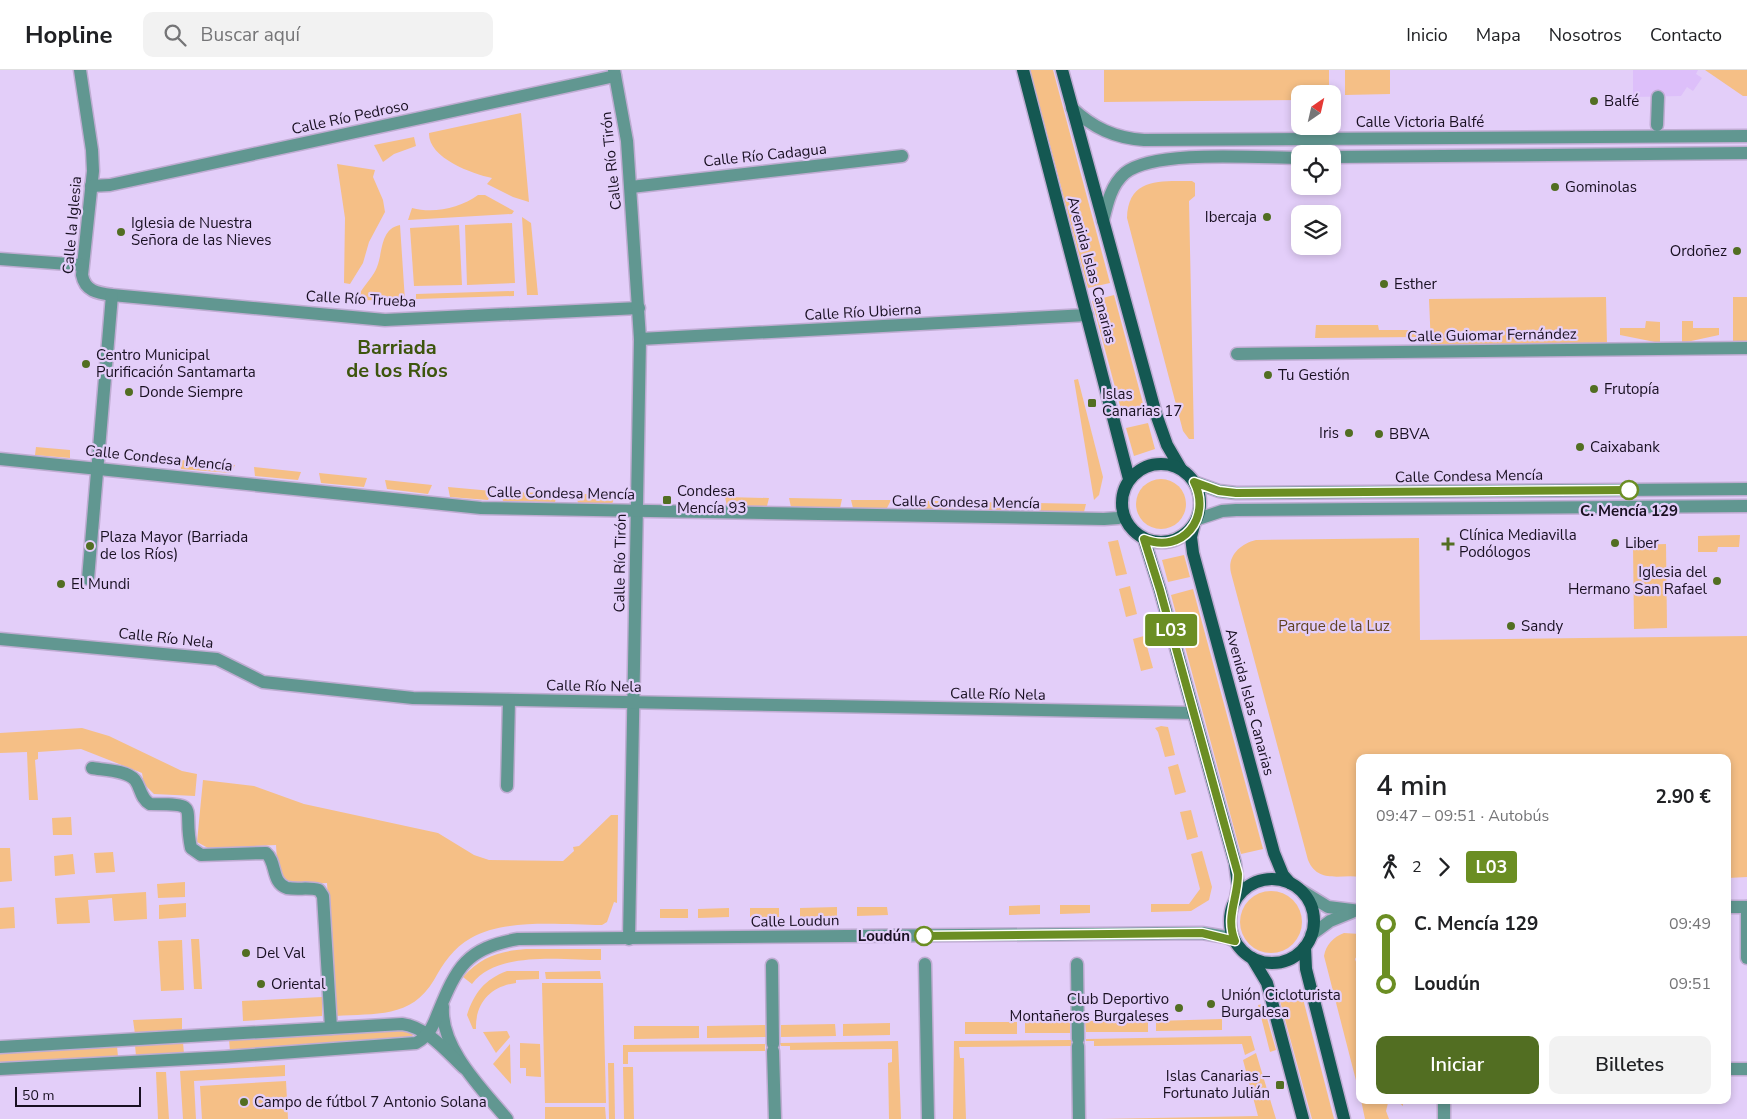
<!DOCTYPE html>
<html lang="es">
<head>
<meta charset="utf-8">
<style>
  body { margin:0; font-family:"Nunito Sans",sans-serif; background:#f2f2f2; color:#202124; height:100vh; display:flex; flex-direction:column; font-size:19px; white-space:nowrap }
  * { box-sizing:border-box; margin:0 }
  p { font-size:16px; color:#757577 }
  .icon { flex:none; width:28px; height:28px; fill:none; stroke:currentColor; stroke-width:2; stroke-linecap:round; stroke-linejoin:round }
  .map { position:relative; flex:1; overflow:hidden }
  .details { position:absolute; left:1356px; top:684px; width:375px; height:350px; display:flex; flex-direction:column; background:#fff; border-radius:10px; box-shadow:0 2px 8px #0003 }
  .details>* { flex:none }
  .badge { padding:0 10px; border-radius:4px; font-size:18px; line-height:32px }
  .needle { width:32px; rotate:34deg }
  .buttons { position:absolute; left:1291px; top:15px; display:grid; gap:10px }
  .buttons a { display:grid; place-items:center; width:50px; height:50px; border-radius:10px; background:#fff; box-shadow:0 2px 8px #0003; font-size:25px }
  .scale { position:absolute; left:15px; bottom:12px; width:126px; box-sizing:border-box; padding-left:5px; border:2px solid #191022; border-top:0; font-size:14px; line-height:18px; white-space:nowrap; color:#191022; -webkit-text-stroke:4px #e3cef9; paint-order:stroke }
  .map>.badge { position:absolute; translate:-50% -50%; box-shadow:0 0 0 2px #fff }
  .legs { display:flex; align-items:center; gap:8px; height:55px; padding:0 20px; font-size:16px }
  .legs p { margin-inline-start:auto }
  .summary { display:flex; align-items:center; justify-content:space-between; height:85px; padding:0 20px }
  h1 { font-size:28px; font-weight:600; line-height:38px }
  .action { display:flex; gap:10px; margin-top:auto; padding:10px 20px }
  .action a { flex:1; height:58px; border-radius:10px; background:#526e22; color:#fff; font-size:20px; font-weight:600; line-height:58px; text-align:center }
  .action a+a { background:#f2f2f2; color:#202124 }
  ul { padding:0 20px; list-style:none }
  li { display:flex; align-items:center; gap:18px; height:60px; font-size:19px }
  li i { display:grid; place-items:center; width:8px; height:100%; margin:0 6px; background:currentColor }
  li i::after { content:''; width:12px; height:12px; margin:-6px; border:4px solid; border-radius:50%; background:#fff }
  li p { margin-inline-start:auto }
  li:first-child i { background:linear-gradient(#0000 50%,currentColor 0) }
  li:last-child i { background:linear-gradient(currentColor 50%,#0000 0) }
  header { display:flex; align-items:center; gap:30px; box-sizing:border-box; height:70px; padding:0 25px; background:#fff; border-bottom:1px solid #e0e0e0 }
  header strong { font-size:24px }
  nav { display:flex; gap:28px; margin-inline-start:auto; font-size:18px }
  .search { width:350px; height:45px; background:#f2f2f2; display:flex; align-items:center; gap:12px; box-sizing:border-box; padding:0 18px; border-radius:10px; color:#757577; font-size:19px }
  .map>svg:first-child { display:block }
  .built { fill:#ddbffa }
  .green { fill:#f5bf86 }
  .lines { fill:none; stroke-linecap:round; stroke-linejoin:round }
  .minor-casing { stroke:#bfacd2; stroke-width:15 }
  .major-casing { stroke:#bfacd2; stroke-width:15 }
  .minor { stroke:#619791; stroke-width:12 }
  .major { stroke:#145852; stroke-width:12 }
  .line-1-casing { stroke:#fff; stroke-width:11 }
  .line-1 { stroke:#6b8e23; stroke-width:8 }
  .poi-dot { fill:#526e22; stroke:#e3cef9; stroke-width:2 }
  .stop-1-dot { fill:#fff; stroke:#6b8e23; stroke-width:2.5 }
  .labels { text-anchor:middle; dominant-baseline:central; stroke-width:4.5; stroke-linejoin:round; paint-order:stroke }
  .poi-label { font-size:15px; fill:#191022; stroke:#e3cef9; text-anchor:start }
  .street-label { font-size:15px; fill:#191022; stroke:#e3cef9 }
  .stop-label { font-size:15px; font-weight:bold; fill:#191022; stroke:#e3cef9 }
  .park-label { font-size:15px; fill:#604221; stroke:#e3cef9 }
  .district-label { font-size:20px; font-weight:bold; fill:#3d550d; stroke:#e3cef9 }
</style>
</head>
<body>
<header>
<strong>Hopline</strong>
<div class="search"><svg class="icon" aria-label="search" viewBox="0 0 24 24"><circle cx="10" cy="10" r="6"/><path d="M15 15l6 6"/></svg>Buscar aquí</div>
<nav><a>Inicio</a><a>Mapa</a><a>Nosotros</a><a>Contacto</a></nav>
</header>
<div class="map">
<svg width="1747" height="1049" viewBox="0 0 1747 1049">
  <rect width="100%" height="100%" fill="#e3cef9"/>
  <path class="built" d="M 1633,0 L 1698,0 L 1696,4 L 1702,8 L 1693,21 L 1687,17 L 1681,26 L 1633,27 Z"/>
  <g class="green">
    <path d="M 1030,0 L 1053,0 L 1110,213 L 1088,218 Z"/>
    <path d="M 1104,0 L 1329,0 L 1329,24 L 1300,24 L 1300,30 L 1104,32 Z"/>
    <path d="M 1345,0 L 1390,0 L 1390,24 L 1345,25 Z"/>
    <path d="M 1705,0 L 1747,0 L 1747,26 L 1743,26 Z"/>
    <path d="M 521,43 L 529,132 L 513,127 L 487,114 L 492,108 C 472,104 428,88 429,63 Z"/>
    <path d="M 414,67 L 416,76 L 394,84 L 383,92 L 374,75 Z"/>
    <path d="M 337,94 L 375,100 L 373,107 L 383,130 L 385,142 L 369,172 L 363,193 L 350,214 L 344,213 L 345,148 Z"/>
    <path d="M 1192,111 L 1195,113 L 1195,126 L 1189,131 L 1194,369 L 1189,369 L 1183,361 L 1127,148 C 1128,107 1161,111 1192,111 Z"/>
    <path d="M 478,125 L 485,125 L 514,141 L 512,144 L 408,150 L 412,138 C 434,144 460,138 478,125 Z"/>
    <path d="M 522,147 L 531,153 L 538,225 L 527,225 Z"/>
    <path d="M 512,153 L 515,213 L 467,215 L 465,155 Z"/>
    <path d="M 400,155 L 405,231 L 362,230 L 359,226 L 360,223 C 365,214 374,206 377,197 C 383,182 380,159 400,155 Z"/>
    <path d="M 459,155 L 462,215 L 414,216 L 410,158 Z"/>
    <path d="M 514,221 L 514,226 L 416,229 L 416,224 Z"/>
    <path d="M 1114,225 L 1145,341 L 1123,347 L 1092,231 Z"/>
    <path d="M 1606,227 L 1607,275 L 1431,276 L 1429,229 Z"/>
    <rect x="1733" y="227" width="14" height="49"/>
    <path d="M 1646,251 L 1660,252 L 1660,273 L 1620,265 L 1620,258 L 1645,258 Z"/>
    <path d="M 1682,251 L 1693,251 L 1693,258 L 1719,258 L 1719,265 L 1682,273 Z"/>
    <path d="M 1316,255 L 1378,255 L 1379,260 L 1416,260 L 1416,267 L 1315,268 Z"/>
    <path d="M 1078,309 L 1103,407 L 1099,425 L 1094,430 L 1074,310 Z"/>
    <path d="M 1148,353 L 1155,379 L 1134,386 L 1126,358 Z"/>
    <path d="M 36,377 L 70,380 L 70,388 L 35,385 Z"/>
    <path d="M 180,390 L 235,395 L 231,403 L 181,399 Z"/>
    <path d="M 254,397 L 301,402 L 298,410 L 255,406 Z"/>
    <path d="M 319,403 L 367,408 L 364,417 L 321,413 Z"/>
    <circle cx="1161" cy="434" r="25"/>
    <path d="M 385,410 L 432,415 L 428,424 L 387,419 Z"/>
    <path d="M 448,417 L 492,421 L 488,430 L 450,427 Z"/>
    <path d="M 500,422 L 558,423 L 555,432 L 503,431 Z"/>
    <path d="M 576,424 L 616,424 L 612,434 L 578,433 Z"/>
    <path d="M 725,427 L 769,428 L 767,436 L 727,436 Z"/>
    <path d="M 789,428 L 842,429 L 840,438 L 791,437 Z"/>
    <path d="M 851,430 L 891,430 L 887,438 L 853,438 Z"/>
    <path d="M 912,431 L 960,431 L 956,439 L 915,439 Z"/>
    <path d="M 980,432 L 1017,433 L 1014,441 L 986,440 L 982,438 Z"/>
    <path d="M 1037,433 L 1086,434 L 1084,442 L 1039,441 Z"/>
    <path d="M 1740,465 L 1739,477 L 1718,477 L 1717,482 L 1698,482 L 1698,466 Z"/>
    <path d="M 1419,468 L 1420,570 L 1747,566 L 1747,807 L 1728,808 L 1728,688 L 1360,688 L 1360,807 C 1340,804 1318,814 1308,790 L 1231,503 C 1227,486 1240,474 1256,470 Z"/>
    <path d="M 1118,470 L 1127,504 L 1116,506 L 1108,472 Z"/>
    <path d="M 1666,474 L 1667,558 L 1634,559 L 1633,475 Z"/>
    <path d="M 1184,485 L 1190,507 L 1168,512 L 1162,490 Z"/>
    <path d="M 1130,516 L 1137,544 L 1126,547 L 1119,519 Z"/>
    <path d="M 1193,519 L 1263,779 L 1241,784 L 1171,525 Z"/>
    <path d="M 1144,566 L 1153,598 L 1141,601 L 1133,569 Z"/>
    <path d="M 1161,656 L 1168,657 L 1175,685 L 1165,687 L 1158,662 L 1155,658 Z"/>
    <path d="M 82,658 L 109,666 L 182,701 L 197,704 L 195,726 L 154,724 L 144,714 L 142,703 L 81,679 L 38,682 L 38,689 L 35,690 L 38,730 L 29,730 L 27,682 L 0,683 L 0,663 Z"/>
    <path d="M 1178,694 L 1186,722 L 1175,725 L 1168,697 Z"/>
    <path d="M 203,710 L 254,716 L 304,734 L 438,763 L 474,785 L 489,790 L 563,791 L 574,781 L 573,777 L 579,776 L 611,745 L 618,745 L 617,833 L 614,832 L 607,852 L 602,855 C 563,855 505,848 471,868 C 453,878 443,894 434,910 C 411,949 375,943 336,946 L 327,813 C 290,814 278,819 276,775 L 208,778 L 197,772 Z"/>
    <path d="M 1191,740 L 1198,767 L 1187,770 L 1180,742 Z"/>
    <path d="M 71,747 L 72,765 L 53,765 L 52,748 Z"/>
    <path d="M 0,778 L 10,778 L 12,811 L 0,812 Z"/>
    <path d="M 1202,781 L 1212,817 L 1209,830 L 1191,841 L 1151,842 L 1151,834 L 1189,834 L 1200,819 L 1191,784 Z"/>
    <path d="M 113,782 L 115,802 L 96,803 L 94,783 Z"/>
    <path d="M 73,784 L 75,804 L 55,806 L 54,786 Z"/>
    <path d="M 185,812 L 185,827 L 158,828 L 157,814 Z"/>
    <circle cx="1271" cy="852" r="31"/>
    <path d="M 146,822 L 147,849 L 114,851 L 112,828 L 88,830 L 90,853 L 57,854 L 55,828 Z"/>
    <path d="M 186,833 L 186,847 L 159,849 L 159,835 Z"/>
    <path d="M 1040,835 L 1040,844 L 1009,845 L 1009,836 Z"/>
    <path d="M 1060,835 L 1090,835 L 1090,843 L 1060,844 Z"/>
    <path d="M 14,837 L 15,858 L 0,859 L 0,838 Z"/>
    <path d="M 837,837 L 837,846 L 800,847 L 800,838 Z"/>
    <path d="M 857,837 L 887,837 L 888,845 L 857,846 Z"/>
    <path d="M 729,838 L 729,847 L 698,848 L 698,839 Z"/>
    <rect x="750" y="838" width="29" height="9"/>
    <rect x="660" y="839" width="28" height="9"/>
    <path d="M 1344,863 L 1360,864 L 1360,881 L 1355,889 L 1360,903 L 1360,1026 L 1324,886 C 1326,875 1333,867 1344,863 Z"/>
    <path d="M 191,869 L 199,869 L 202,919 L 194,919 Z"/>
    <path d="M 182,870 L 184,920 L 161,921 L 158,871 Z"/>
    <path d="M 526,879 L 601,879 L 601,890 C 563,890 497,880 472,914 L 463,907 C 481,887 499,881 526,879 Z"/>
    <path d="M 507,901 L 539,901 L 539,909 L 516,910 L 516,913 C 491,916 475,933 476,959 L 473,959 L 467,945 C 474,923 485,909 507,901 Z"/>
    <path d="M 600,901 L 601,909 L 546,909 L 545,902 Z"/>
    <path d="M 542,913 L 603,913 L 606,1033 L 545,1033 Z"/>
    <path d="M 1302,925 L 1334,1049 L 1312,1049 L 1280,931 Z"/>
    <path d="M 322,927 L 322,946 L 243,951 L 242,931 Z"/>
    <path d="M 1263,934 L 1276,980 L 1270,982 L 1258,935 Z"/>
    <path d="M 182,948 L 182,961 L 135,964 L 133,950 Z"/>
    <path d="M 1222,949 L 1222,960 L 1156,961 L 1156,951 Z"/>
    <path d="M 1148,950 L 1148,962 L 1086,962 L 1085,951 Z"/>
    <path d="M 1070,951 L 1070,963 L 1025,963 L 1025,952 Z"/>
    <rect x="965" y="952" width="52" height="12"/>
    <path d="M 890,953 L 890,965 L 843,966 L 843,954 Z"/>
    <path d="M 835,954 L 836,966 L 781,967 L 781,955 Z"/>
    <path d="M 765,955 L 766,967 L 707,968 L 707,956 Z"/>
    <path d="M 634,956 L 699,956 L 699,968 L 634,969 Z"/>
    <path d="M 405,959 L 413,964 L 412,968 L 230,982 L 229,969 Z"/>
    <path d="M 507,961 L 510,967 L 496,983 L 483,962 Z"/>
    <path d="M 1251,966 L 1255,980 L 1245,985 L 1242,974 L 1094,976 L 1094,971 L 1086,971 L 1086,969 Z"/>
    <path d="M 1071,970 L 1071,976 L 959,977 L 960,988 L 964,988 L 966,1049 L 953,1049 L 954,971 Z"/>
    <path d="M 898,971 L 901,1049 L 889,1049 L 888,993 L 892,992 L 892,979 L 790,980 L 790,976 L 781,976 L 780,973 Z"/>
    <path d="M 183,972 L 184,984 L 136,986 L 135,975 Z"/>
    <path d="M 520,973 L 540,974 L 541,1007 L 526,1006 L 526,998 L 520,998 Z"/>
    <path d="M 510,974 L 511,1014 L 493,994 Z"/>
    <path d="M 765,974 L 765,981 L 628,982 L 628,994 L 623,994 L 623,975 Z"/>
    <path d="M 117,976 L 118,987 L 0,993 L 0,983 Z"/>
    <path d="M 1256,983 L 1276,1049 L 1101,1049 L 1258,1046 L 1243,990 Z"/>
    <path d="M 608,993 L 614,993 L 615,1049 L 609,1049 Z"/>
    <path d="M 285,995 L 285,1006 L 194,1011 L 196,1049 L 183,1049 L 180,1001 Z"/>
    <path d="M 623,997 L 633,997 L 634,1049 L 624,1049 Z"/>
    <path d="M 156,1002 L 166,1002 L 169,1049 L 158,1049 Z"/>
    <path d="M 286,1011 L 288,1049 L 202,1049 L 200,1016 Z"/>
    <path d="M 1361,1030 L 1403,1030 L 1403,1036 L 1397,1031 L 1388,1033 L 1386,1041 L 1389,1049 L 1365,1049 Z"/>
    <path d="M 545,1037 L 605,1037 L 606,1049 L 545,1049 Z"/>
  </g>
  <g class="lines">
    <defs>
      <g id="minor">
        <path d="M 80,0 L 92,80 L 93,101 L 82,205 C 85,221 97,223 112,225 L 385,250 L 639,238"/>
        <path d="M 614,0 L 627,71 L 640,269 L 629,869"/>
        <path d="M 1072,38 C 1093,58 1115,68 1144,70 L 1747,66"/>
        <path d="M 1657,55 L 1658,27"/>
        <path d="M 1332,87 L 1747,83"/>
        <path d="M 91,116 L 110,115 L 615,6"/>
        <path d="M 631,117 L 902,86"/>
        <path d="M 1103,151 C 1107,134 1111,115 1125,103 C 1155,79 1260,88 1300,88"/>
        <path d="M 0,189 L 82,195"/>
        <path d="M 640,269 L 1087,245"/>
        <path d="M 1237,284 L 1747,278"/>
        <path d="M 0,389 L 481,438 L 1104,449 L 1118,448 L 1123,445"/>
        <path d="M 1194,412 L 1219,421 L 1236,423 L 1747,419"/>
        <path d="M 1198,449 L 1222,441 L 1236,440 L 1747,436"/>
        <path d="M 88,509 L 112,225"/>
        <path d="M 0,569 L 217,589 L 263,612 L 413,628 L 1194,643"/>
        <path d="M 92,698 C 103,700 127,700 135,710 C 141,718 140,728 150,734 C 203,734 182,736 191,778 L 201,785 L 266,783 C 277,792 271,813 287,818 C 298,820 309,817 319,820 L 323,826 L 331,958"/>
        <path d="M 507,716 L 509,630"/>
        <path d="M 1302,821 L 1328,837 L 1360,841"/>
        <path d="M 1728,837 L 1747,837"/>
        <path d="M 1747,837 L 1747,888"/>
        <path d="M 1311,865 L 1330,851 L 1352,842"/>
        <path d="M 925,894 L 928,1049"/>
        <path d="M 1077,894 L 1078,969"/>
        <path d="M 772,895 L 773,974"/>
        <path d="M 443,937 C 440,978 483,1020 507,1049"/>
        <path d="M 1078,976 L 1079,1049"/>
        <path d="M 0,977 L 402,954 C 427,957 447,982 464,998"/>
        <path d="M 773,981 L 775,1049"/>
        <path d="M 0,999 L 225,987 L 416,973 C 429,966 433,956 438,943 C 457,897 466,878 518,869 L 1202,863 L 1226,867 L 1235,871"/>
        <path d="M 1728,999 L 1747,999"/>
        <path d="M 1444,1030 L 1444,1049"/>
      </g>
      <g id="major">
        <path d="M 1023,0 L 1129,409"/>
        <path d="M 1062,0 L 1156,344 L 1167,375 L 1181,399"/>
        <circle cx="1161" cy="433" r="39"/>
        <path d="M 1194,455 L 1191,467 L 1193,483 L 1274,783 L 1283,805 L 1290,813"/>
        <path d="M 1144,469 L 1160,520 L 1235,793 L 1238,816 L 1236,828"/>
        <circle cx="1272" cy="851" r="42"/>
        <path d="M 1305,877 L 1306,899 L 1344,1049"/>
        <path d="M 1252,888 L 1267,913 L 1303,1049"/>
      </g>
    </defs>
    <use href="#minor" class="minor-casing"/>
    <use href="#major" class="major-casing"/>
    <use href="#minor" class="minor"/>
    <use href="#major" class="major"/>
  </g>
  <g class="lines">
    <defs>
      <path id="line-1" d="M 924,866 L 1202,863 L 1235,871 C 1225,847 1238,829 1238,804 L 1160,520 L 1144,469 C 1183,485 1212,447 1194,412 L 1219,421 L 1236,423 L 1629,420"/>
    </defs>
    <use href="#line-1" class="line-1-casing"/>
    <use href="#line-1" class="line-1"/>
  </g>
  <g class="poi-dot">
    <circle cx="1594" cy="31" r="5"/>
    <circle cx="1555" cy="117" r="5"/>
    <circle cx="1267" cy="147" r="5"/>
    <circle cx="121" cy="162" r="5"/>
    <circle cx="1737" cy="181" r="5"/>
    <circle cx="1384" cy="214" r="5"/>
    <circle cx="86" cy="294" r="5"/>
    <circle cx="1268" cy="305" r="5"/>
    <circle cx="1594" cy="319" r="5"/>
    <circle cx="129" cy="322" r="5"/>
    <rect x="1087" y="328" width="10" height="10" rx="2.5"/>
    <circle cx="1349" cy="363" r="5"/>
    <circle cx="1379" cy="364" r="5"/>
    <circle cx="1580" cy="377" r="5"/>
    <rect x="662" y="425" width="10" height="10" rx="2.5"/>
    <circle cx="1615" cy="473" r="5"/>
    <path d="M1445.5 466.5h5v5h5v5h-5v5h-5v-5h-5v-5h5z"/>
    <circle cx="90" cy="476" r="5"/>
    <circle cx="1717" cy="511" r="5"/>
    <circle cx="61" cy="514" r="5"/>
    <circle cx="1511" cy="556" r="5"/>
    <circle cx="246" cy="883" r="5"/>
    <circle cx="261" cy="914" r="5"/>
    <circle cx="1211" cy="934" r="5"/>
    <circle cx="1179" cy="938" r="5"/>
    <rect x="1275" y="1010" width="10" height="10" rx="2.5"/>
    <circle cx="244" cy="1032" r="5"/>
  </g>
  <g class="stop-1-dot">
    <circle cx="1629" cy="420" r="9"/>
    <circle cx="924" cy="866" r="9"/>
  </g>
  <g class="labels">
    <g class="poi-label">
      <text x="1604" y="31">Balfé</text>
      <text x="1565" y="117">Gominolas</text>
      <text x="1257" y="147" text-anchor="end">Ibercaja</text>
      <text x="131" y="153">Iglesia de Nuestra<tspan x="131" dy="17">Señora de las Nieves</tspan></text>
      <text x="1727" y="181" text-anchor="end">Ordoñez</text>
      <text x="1394" y="214">Esther</text>
      <text x="96" y="285">Centro Municipal<tspan x="96" dy="17">Purificación Santamarta</tspan></text>
      <text x="1278" y="305">Tu Gestión</text>
      <text x="1604" y="319">Frutopía</text>
      <text x="139" y="322">Donde Siempre</text>
      <text x="1102" y="324">Islas<tspan x="1102" dy="17">Canarias 17</tspan></text>
      <text x="1339" y="363" text-anchor="end">Iris</text>
      <text x="1389" y="364">BBVA</text>
      <text x="1590" y="377">Caixabank</text>
      <text x="677" y="421">Condesa<tspan x="677" dy="17">Mencía 93</tspan></text>
      <text x="1459" y="465">Clínica Mediavilla<tspan x="1459" dy="17">Podólogos</tspan></text>
      <text x="100" y="467">Plaza Mayor (Barriada<tspan x="100" dy="17">de los Ríos)</tspan></text>
      <text x="1625" y="473">Liber</text>
      <text x="1707" y="502" text-anchor="end">Iglesia del<tspan x="1707" dy="17">Hermano San Rafael</tspan></text>
      <text x="71" y="514">El Mundi</text>
      <text x="1521" y="556">Sandy</text>
      <text x="256" y="883">Del Val</text>
      <text x="271" y="914">Oriental</text>
      <text x="1221" y="925">Unión Cicloturista<tspan x="1221" dy="17">Burgalesa</tspan></text>
      <text x="1169" y="929" text-anchor="end">Club Deportivo<tspan x="1169" dy="17">Montañeros Burgaleses</tspan></text>
      <text x="1270" y="1006" text-anchor="end">Islas Canarias –<tspan x="1270" dy="17">Fortunato Julián</tspan></text>
      <text x="254" y="1032">Campo de fútbol 7 Antonio Solana</text>
    </g>
    <g class="street-label">
      <text transform="translate(350 47) rotate(-12)">Calle Río Pedroso</text>
      <text x="1420" y="52">Calle Victoria Balfé</text>
      <text transform="translate(765 85) rotate(-6)">Calle Río Cadagua</text>
      <text transform="translate(611 91) rotate(-96)">Calle Río Tirón</text>
      <text transform="translate(72 155) rotate(-85)">Calle la Iglesia</text>
      <text transform="translate(1092 200) rotate(75)">Avenida Islas Canarias</text>
      <text transform="translate(361 229) rotate(3)">Calle Río Trueba</text>
      <text transform="translate(863 242) rotate(-3)">Calle Río Ubierna</text>
      <text transform="translate(1492 265) rotate(-1)">Calle Guiomar Fernández</text>
      <text transform="translate(159 388) rotate(6)">Calle Condesa Mencía</text>
      <text transform="translate(1469 406) rotate(-1)">Calle Condesa Mencía</text>
      <text transform="translate(561 423) rotate(1)">Calle Condesa Mencía</text>
      <text transform="translate(966 432) rotate(1)">Calle Condesa Mencía</text>
      <text transform="translate(620 493) rotate(-89)">Calle Río Tirón</text>
      <text transform="translate(166 568) rotate(6)">Calle Río Nela</text>
      <text transform="translate(594 616) rotate(1)">Calle Río Nela</text>
      <text transform="translate(998 624) rotate(1)">Calle Río Nela</text>
      <text transform="translate(1250 632) rotate(75)">Avenida Islas Canarias</text>
      <text transform="translate(795 851) rotate(-1)">Calle Loudun</text>
    </g>
    <g class="stop-label">
      <text x="1629" y="441">C. Mencía 129</text>
      <text x="910" y="866" text-anchor="end">Loudún</text>
    </g>
    <g class="park-label">
      <text x="1334" y="556">Parque de la Luz</text>
    </g>
    <g class="district-label">
      <text x="397" y="277">Barriada<tspan x="397" dy="23">de los Ríos</tspan></text>
    </g>
  </g>
</svg>
<div class="buttons">
<a><svg class="needle" viewBox="-14 -14 28 28"><path d="M0-13l5 13h-10z" fill="#e53935"/><path d="M0 13l5-13h-10z" fill="#757577"/></svg></a>
<a><svg class="icon" aria-label="locate" viewBox="0 0 24 24"><circle cx="12" cy="12" r="6"/><path d="M12 2v4M12 18v4M2 12h4M18 12h4"/></svg></a>
<a><svg class="icon" aria-label="layers" viewBox="0 0 24 24"><path d="M12 4l9 5-9 5-9-5zM3 14l9 5 9-5"/></svg></a>
</div>
<div class="scale">50 m</div>
<b class="badge" style="left:1171px;top:560px;background:#6b8e23;color:#fff">L03</b>
<section class="details">
<div class="summary"><div><h1>4 min</h1><p>09:47 – 09:51 · Autobús</p></div><b>2.90 €</b></div>
<div class="legs"><svg class="icon" aria-label="walk" viewBox="0 0 24 24"><circle cx="13" cy="4" r="2"/><path d="M13 8l-2 6 4 7M11 14l-3 7M7 12l3-4h3l4 4"/></svg>2<svg class="icon" aria-label="forward" viewBox="0 0 24 24"><path d="M9 5l7 7-7 7"/></svg><b class="badge" style="background:#6b8e23;color:#fff">L03</b></div>
<ul>
<li><i style="color:#6b8e23"></i><b>C. Mencía 129</b><p>09:49</p></li>
<li><i style="color:#6b8e23"></i><b>Loudún</b><p>09:51</p></li>
</ul>
<div class="action"><a>Iniciar</a><a>Billetes</a></div>
</section>
</div>
</body>
</html>
